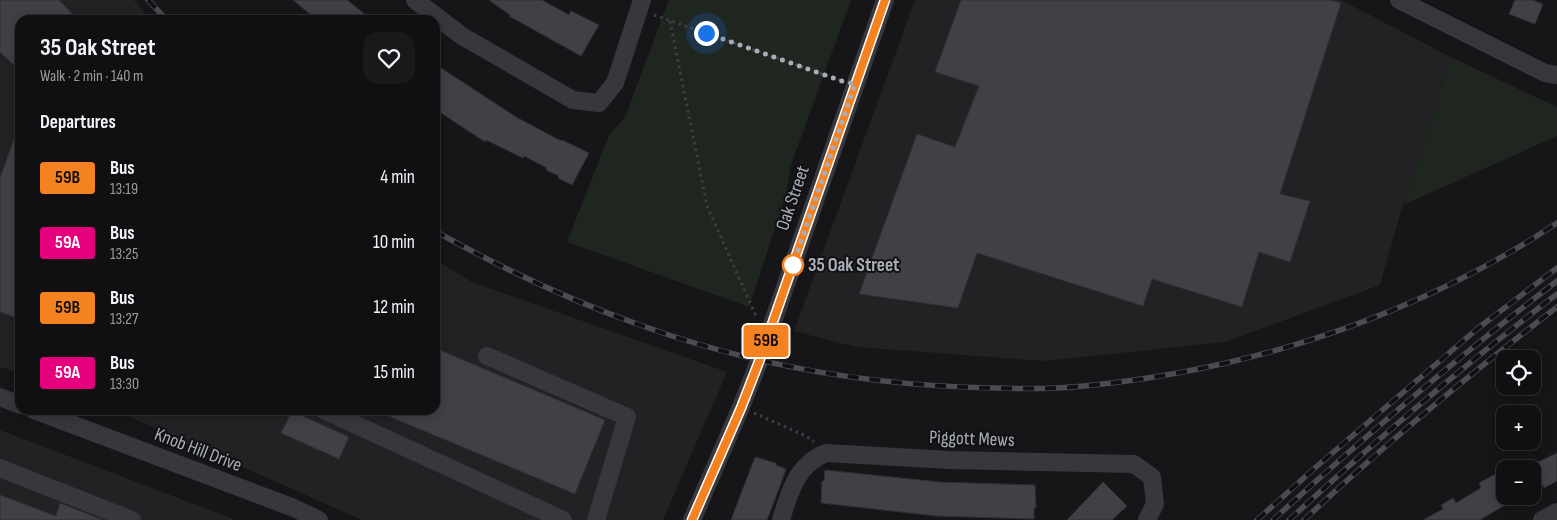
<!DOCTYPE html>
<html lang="en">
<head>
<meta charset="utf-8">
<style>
  body { margin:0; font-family:"Sofia Sans Condensed",sans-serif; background:#19191b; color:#f1f3f6; height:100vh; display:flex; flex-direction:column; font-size:19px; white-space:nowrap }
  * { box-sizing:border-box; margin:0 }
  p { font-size:16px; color:#9c9d9f }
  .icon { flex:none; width:28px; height:28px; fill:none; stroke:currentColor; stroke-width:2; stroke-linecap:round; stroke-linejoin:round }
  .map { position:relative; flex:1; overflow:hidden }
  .panel { position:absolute; left:15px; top:15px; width:425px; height:400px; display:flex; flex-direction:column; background:#101012; border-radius:15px; box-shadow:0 2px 12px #0003,0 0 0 1px #303032 }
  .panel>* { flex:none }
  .badge { padding:0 10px; border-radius:4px; font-size:18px; line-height:32px }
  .controls { position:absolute; left:1496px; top:350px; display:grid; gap:10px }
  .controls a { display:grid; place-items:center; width:45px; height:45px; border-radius:10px; background:#101012; box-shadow:0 2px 12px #0003,0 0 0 1px #303032; font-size:25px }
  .you { position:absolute; width:25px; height:25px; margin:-12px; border:4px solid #fff; border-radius:50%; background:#1a73e8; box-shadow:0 0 0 8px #1a73e833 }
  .map>.badge { position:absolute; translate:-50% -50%; box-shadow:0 0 0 2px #fff }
  h2 { padding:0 25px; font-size:19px; line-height:45px }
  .round { display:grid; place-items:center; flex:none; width:52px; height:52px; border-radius:15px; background:#19191b }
  .headline { display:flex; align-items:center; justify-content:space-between; height:85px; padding:0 25px }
  h1 { font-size:24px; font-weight:700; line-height:38px }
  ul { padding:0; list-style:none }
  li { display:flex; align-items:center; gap:15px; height:65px; padding:0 25px }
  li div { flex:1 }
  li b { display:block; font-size:19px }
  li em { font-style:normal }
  li .badge { min-width:55px; font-weight:700; text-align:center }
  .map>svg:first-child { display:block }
  .built { fill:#222225 }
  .green { fill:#1e261f }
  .building { fill:#404145; stroke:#303034 }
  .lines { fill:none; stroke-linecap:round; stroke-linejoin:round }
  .path { stroke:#3d3f44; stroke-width:3; stroke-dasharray:2.5 4; stroke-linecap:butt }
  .minor { stroke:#37383d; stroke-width:18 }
  .rail-casing { stroke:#4a4c52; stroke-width:5.5 }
  .rail { stroke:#111113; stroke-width:4; stroke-dasharray:11; stroke-linecap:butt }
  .line-casing { stroke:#fff; stroke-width:11 }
  .line { stroke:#f58220; stroke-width:8 }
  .walk { stroke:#a8adb8; stroke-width:5; stroke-dasharray:0 9 }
  .stop-dot { fill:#fff; stroke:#f58220; stroke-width:2.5 }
  .labels { text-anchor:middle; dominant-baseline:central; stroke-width:4; stroke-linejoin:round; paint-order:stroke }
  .street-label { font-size:19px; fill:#a8adb8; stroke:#111113 }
  .stop-label { font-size:19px; font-weight:bold; fill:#a8adb8; stroke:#111113; text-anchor:start }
</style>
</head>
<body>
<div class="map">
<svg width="1557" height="520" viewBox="0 0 1557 520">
  <rect width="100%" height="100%" fill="#161618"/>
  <g class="built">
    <path d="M 0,0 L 134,0 L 151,20 L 20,20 L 20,373 L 0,367 Z"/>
    <path d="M 915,0 L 1341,0 L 1451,57 L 1403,205 L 1380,285 L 1225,342 L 1044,361 L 856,347 L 794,331 Z"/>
    <path d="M 435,259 L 472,282 L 727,372 L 663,520 L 362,520 L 114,410 L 435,410 Z"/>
    <path d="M 0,430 L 236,520 L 0,520 Z"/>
  </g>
  <g class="green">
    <path d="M 669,0 L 851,0 L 791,165 L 786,195 L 749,307 L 567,242 L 609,135 L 625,117 Z"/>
    <path d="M 1451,57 L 1557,107 L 1557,136 L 1403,205 Z"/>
  </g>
  <g class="building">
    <path d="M 0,0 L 59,0 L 78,20 L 20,20 L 20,71 L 0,52 Z"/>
    <path d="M 293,0 L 347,0 L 372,20 L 317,20 Z"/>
    <path d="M 489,0 L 542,0 L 569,15 L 571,11 L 599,25 L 581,56 L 509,16 L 510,15 L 506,12 Z"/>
    <path d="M 961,0 L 1330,0 L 1341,3 L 1280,194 L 1310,201 L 1290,262 L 1259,252 L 1242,307 L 1152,279 L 1143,306 L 977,253 L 958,308 L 859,294 L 917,134 L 955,147 L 979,86 L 935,72 Z"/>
    <path d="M 1515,0 L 1533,0 L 1543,4 L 1535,24 L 1509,14 Z"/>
    <path d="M 435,64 L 516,117 L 561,141 L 562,140 L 589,153 L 572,185 L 558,178 L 559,176 L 546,170 L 547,168 L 524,156 L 523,158 L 486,140 L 485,142 L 435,109 Z"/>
    <path d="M 18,127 L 20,127 L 20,319 L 0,312 L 0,178 Z"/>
    <path d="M 435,348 L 605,420 L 575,494 L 374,410 L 435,410 Z"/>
    <path d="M 292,411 L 349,437 L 339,459 L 281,433 Z"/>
    <path d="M 1557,453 L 1557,481 L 1544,488 L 1532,465 Z"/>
    <path d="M 755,457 L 776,463 L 776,465 L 786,469 L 781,483 L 767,520 L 731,520 Z"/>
    <path d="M 1505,469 L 1505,505 L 1480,520 L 1423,520 L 1443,509 L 1441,505 L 1453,498 L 1456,503 L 1481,488 L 1479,483 Z"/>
    <path d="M 825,470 L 939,482 L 1035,485 L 1036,508 L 1034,508 L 1034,519 L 936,516 L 821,503 L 822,481 L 824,481 Z"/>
    <path d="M 1103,482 L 1127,506 L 1112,520 L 1067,520 Z"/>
    <path d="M 0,495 L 56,516 L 60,503 L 103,520 L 0,520 Z"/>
  </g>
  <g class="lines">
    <g class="path">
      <path d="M 654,15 L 840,80"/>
      <path d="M 670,21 L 707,206 L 756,316"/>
      <path d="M 754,413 L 806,436 L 814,442"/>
    </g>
    <g class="minor">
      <path d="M 415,0 L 462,36 L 573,100 L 599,103 L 615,83 L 642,0"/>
      <path d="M 1399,0 L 1545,73 L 1557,75"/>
      <path d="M 487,356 L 627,417 L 596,520"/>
      <path d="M 0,397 L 20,405"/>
      <path d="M 34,410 L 294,508 L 319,520"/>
      <path d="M 324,410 L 563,520"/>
      <path d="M 0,468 L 132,520"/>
      <path d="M 692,520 L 741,407 L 760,359 L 885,0"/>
      <path d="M 781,520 C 789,493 797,464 826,453 L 949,460 L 1134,464 L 1152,477 L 1155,504 L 1147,520"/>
      <path d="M 1542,520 L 1557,512"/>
    </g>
    <defs>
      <g id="rail">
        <path d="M 148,0 L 167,20"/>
        <path d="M 435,231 C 501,268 569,300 640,325 C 753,366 875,386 995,388 C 1025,389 1055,389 1084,386 C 1251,370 1417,316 1557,223"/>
        <path d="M 1257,520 L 1316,467 L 1477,329 L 1557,268"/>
        <path d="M 1273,520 C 1364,437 1459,356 1557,281"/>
        <path d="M 1289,520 C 1375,441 1464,365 1557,294"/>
        <path d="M 1304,520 C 1384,445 1470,374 1557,307"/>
      </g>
    </defs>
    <use href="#rail" class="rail-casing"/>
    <use href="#rail" class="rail"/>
  </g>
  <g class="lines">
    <defs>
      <path id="line" d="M 692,520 L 741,408 L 760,359 L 885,0"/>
    </defs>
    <use href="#line" class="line-casing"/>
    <use href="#line" class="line"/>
    <path class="walk" d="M 706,33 L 842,81 L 855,84 L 793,265"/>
  </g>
  <circle class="stop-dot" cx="793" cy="265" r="10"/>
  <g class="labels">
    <g class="street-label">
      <text transform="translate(793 198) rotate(-71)">Oak Street</text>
      <text transform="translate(972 439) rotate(2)">Piggott Mews</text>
      <text transform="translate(198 450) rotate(21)">Knob Hill Drive</text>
    </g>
    <g class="stop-label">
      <text x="808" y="265">35 Oak Street</text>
    </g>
  </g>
</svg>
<div class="controls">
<a><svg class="icon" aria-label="locate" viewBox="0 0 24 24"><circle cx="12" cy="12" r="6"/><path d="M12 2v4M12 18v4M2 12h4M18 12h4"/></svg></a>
<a>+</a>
<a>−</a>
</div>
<div class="you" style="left:706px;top:33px"></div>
<b class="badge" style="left:766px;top:341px;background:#f58220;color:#111">59B</b>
<section class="panel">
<div class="headline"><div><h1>35 Oak Street</h1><p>Walk · 2 min · 140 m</p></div><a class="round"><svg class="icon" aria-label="heart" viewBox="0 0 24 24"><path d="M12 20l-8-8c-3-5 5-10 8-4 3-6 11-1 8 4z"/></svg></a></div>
<h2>Departures</h2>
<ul>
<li><span class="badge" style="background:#f58220;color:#111">59B</span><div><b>Bus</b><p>13:19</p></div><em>4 min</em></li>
<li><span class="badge" style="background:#e6007e;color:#fff">59A</span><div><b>Bus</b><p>13:25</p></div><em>10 min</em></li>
<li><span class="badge" style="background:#f58220;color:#111">59B</span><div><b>Bus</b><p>13:27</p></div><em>12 min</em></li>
<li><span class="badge" style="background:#e6007e;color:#fff">59A</span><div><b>Bus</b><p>13:30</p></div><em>15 min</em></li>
</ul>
</section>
</div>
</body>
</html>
